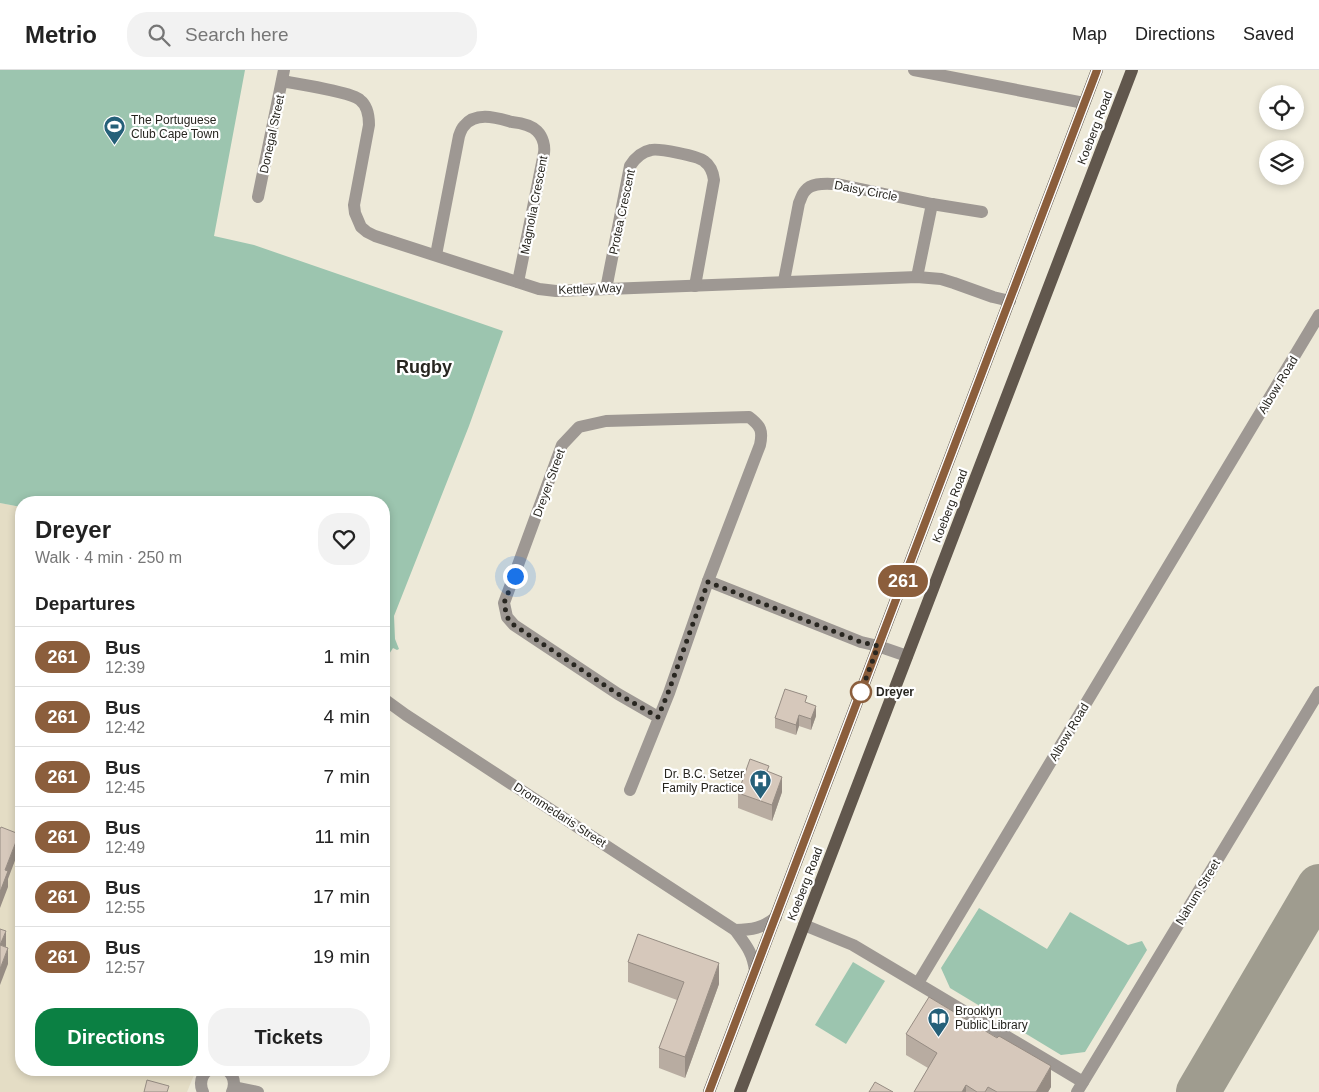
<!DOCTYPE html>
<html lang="en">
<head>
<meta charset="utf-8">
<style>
  body { margin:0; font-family:Arial,sans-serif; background:#f2f2f2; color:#222; height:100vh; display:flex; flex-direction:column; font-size:19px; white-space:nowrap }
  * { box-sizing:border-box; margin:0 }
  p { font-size:16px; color:#767676 }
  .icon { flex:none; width:28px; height:28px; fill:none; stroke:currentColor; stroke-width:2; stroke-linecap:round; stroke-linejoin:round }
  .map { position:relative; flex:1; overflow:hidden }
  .drawer { position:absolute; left:15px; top:426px; width:375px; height:580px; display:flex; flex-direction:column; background:#fff; border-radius:20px; box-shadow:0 2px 8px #0003 }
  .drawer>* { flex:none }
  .badge { padding:0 10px; border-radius:16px; font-size:18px; line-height:32px }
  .controls { position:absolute; left:1259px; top:15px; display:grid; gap:10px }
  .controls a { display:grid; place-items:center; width:45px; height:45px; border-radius:50%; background:#fff; box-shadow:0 2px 8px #0003; font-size:25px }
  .you { position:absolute; width:25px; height:25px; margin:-12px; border:4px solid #fff; border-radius:50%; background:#1a73e8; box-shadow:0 0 0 8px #1a73e833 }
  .map>.badge { position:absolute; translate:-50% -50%; box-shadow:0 0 0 2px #fff }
  h2 { padding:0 20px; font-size:19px; line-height:45px }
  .round { display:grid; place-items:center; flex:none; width:52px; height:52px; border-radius:20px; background:#f2f2f2 }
  .overview { display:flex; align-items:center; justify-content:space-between; height:85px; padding:0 20px }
  h1 { font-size:24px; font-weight:800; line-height:38px }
  .primary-button { display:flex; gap:10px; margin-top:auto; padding:10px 20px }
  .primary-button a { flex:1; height:58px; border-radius:20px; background:#0b8043; color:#fff; font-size:20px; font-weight:800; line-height:58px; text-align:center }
  .primary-button a+a { background:#f2f2f2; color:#222 }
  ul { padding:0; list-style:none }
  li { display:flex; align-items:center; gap:15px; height:60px; padding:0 20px; border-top:1px solid #e0e0e0 }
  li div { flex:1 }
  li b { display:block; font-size:19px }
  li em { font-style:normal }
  li .badge { min-width:55px; font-weight:700; text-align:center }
  header { display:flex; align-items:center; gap:30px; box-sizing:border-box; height:70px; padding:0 25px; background:#fff; border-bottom:1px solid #e0e0e0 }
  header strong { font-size:24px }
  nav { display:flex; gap:28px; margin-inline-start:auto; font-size:18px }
  .search { width:350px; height:45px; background:#f2f2f2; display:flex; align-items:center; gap:12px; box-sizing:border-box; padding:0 18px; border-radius:20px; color:#767676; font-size:19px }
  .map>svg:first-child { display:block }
  .built { fill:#e4ddc5 }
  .green { fill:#9cc5af }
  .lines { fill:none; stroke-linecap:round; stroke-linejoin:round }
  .taxiway { stroke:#9f9c8f; stroke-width:44 }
  .street { stroke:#9e9893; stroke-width:12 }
  .primary { stroke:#61574d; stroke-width:12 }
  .wall { fill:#b8aca1 }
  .shaded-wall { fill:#968c83 }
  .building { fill:#d6c8bb; stroke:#968c83 }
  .line-casing { stroke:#fff; stroke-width:11 }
  .line { stroke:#8b5e3c; stroke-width:8 }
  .walk { stroke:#282620; stroke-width:5; stroke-dasharray:0 9 }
  .stop-dot { fill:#fff; stroke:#8b5e3c; stroke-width:2.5 }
  .labels { text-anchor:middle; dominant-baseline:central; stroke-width:4.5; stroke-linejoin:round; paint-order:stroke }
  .poi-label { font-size:12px; fill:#282620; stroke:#fff; text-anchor:start }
  .street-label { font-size:12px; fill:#282620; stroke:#fff }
  .stop-label { font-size:12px; font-weight:bold; fill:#282620; stroke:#fff; text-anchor:start }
  .district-label { font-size:18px; font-weight:bold; fill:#282620; stroke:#fff }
</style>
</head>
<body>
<header>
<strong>Metrio</strong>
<div class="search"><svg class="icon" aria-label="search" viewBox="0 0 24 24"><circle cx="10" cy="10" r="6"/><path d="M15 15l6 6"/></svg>Search here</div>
<nav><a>Map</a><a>Directions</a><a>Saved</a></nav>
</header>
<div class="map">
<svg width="1319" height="1022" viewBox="0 0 1319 1022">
  <rect width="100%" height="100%" fill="#ede9d8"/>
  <path class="built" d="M 0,433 L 21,437 L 21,1000 L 196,1000 L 187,1022 L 0,1022 Z"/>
  <g class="green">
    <path d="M 0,0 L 245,0 L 214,166 L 254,175 L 503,261 L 469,356 L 394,546 L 395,569 L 399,579 L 397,580 L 393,578 L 384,592 L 384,432 L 21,432 L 21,437 L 0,433 Z"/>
    <path d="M 979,838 L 1047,879 L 1070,842 L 1128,875 L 1142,871 L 1147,880 L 1085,982 L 1061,985 L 950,918 L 941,898 Z"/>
    <path d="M 853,892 L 885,911 L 846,974 L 815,955 Z"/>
  </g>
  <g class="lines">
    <path class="taxiway" d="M 1198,1022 L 1319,816"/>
    <g class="street">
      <path d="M 914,0 L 1084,33"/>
      <path d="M 282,11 C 297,14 352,22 360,30 C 368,36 369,46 369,55 L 354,135 L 355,143 L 361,157 L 367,162 L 375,166 L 539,219 L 556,221 L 917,207 L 941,209 L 954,213 L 993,227 L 1010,231"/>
      <path d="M 258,127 L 284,0"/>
      <path d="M 436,185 L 459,66 C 460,63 462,58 464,56 C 476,41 497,48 512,52 C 521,53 531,55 537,61 C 543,67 545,76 544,83 L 518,212"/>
      <path d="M 917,207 L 932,134"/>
      <path d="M 784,211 L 799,133 C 801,129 802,124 805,121 C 812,112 826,114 837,114 L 932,134 L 982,142"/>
      <path d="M 606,219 L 630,96 C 635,88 641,82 651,80 C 658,78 698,86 704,91 C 711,96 713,102 714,110 L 695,216"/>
      <path d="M 708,511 L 861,572 L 878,576 L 907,586"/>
      <path d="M 384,629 L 406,645 L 735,860 C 746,875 753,883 755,901"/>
      <path d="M 630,720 L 669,623 L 708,511 L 760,375 C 763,361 761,356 749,347 L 606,351 L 579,357 L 562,375 L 504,533 L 507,547 L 514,555 L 618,624 L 658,647"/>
      <path d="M 804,855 L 853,875 L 1083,1012"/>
      <path d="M 735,860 C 751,860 764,858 776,847"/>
      <path d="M 918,913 L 1319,245"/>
      <path d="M 227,1000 C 234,1006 236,1013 232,1022"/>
      <path d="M 234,1017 L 258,1022"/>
      <path d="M 203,1022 C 199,1013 201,1006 208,1000"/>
      <path d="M 1077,1022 L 1319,622"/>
    </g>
    <g class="primary">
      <path d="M 709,1022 L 1097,0"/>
      <path d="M 740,1022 L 1132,0"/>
    </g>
  </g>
  <g class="wall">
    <path d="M 807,633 L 816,646 L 811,660 L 799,656 L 796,665 L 775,658 L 775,648 Z"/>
    <path d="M 769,702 L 782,722 L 772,751 L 738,738 L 738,723 Z"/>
    <path d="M 628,892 L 719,914 L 685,1008 L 659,998 L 659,978 L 677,930 L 628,912 Z"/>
    <path d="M 906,964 L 1051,1017 L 1048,1022 L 914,1022 L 928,998 L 906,985 Z"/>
  </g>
  <g class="shaded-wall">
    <path d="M 816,636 L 816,646 L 811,660 L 811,649 Z"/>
    <path d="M 799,645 L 799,656 L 796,665 L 796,655 Z"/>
    <path d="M 782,707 L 782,722 L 772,751 L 772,735 Z"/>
    <path d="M 19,764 L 19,780 L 8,809 L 8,817 L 0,838 L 0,822 L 5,800 Z"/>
    <path d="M 6,861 L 6,877 L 0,875 Z"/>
    <path d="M 8,878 L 8,894 L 0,915 L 0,899 Z"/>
    <path d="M 719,893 L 719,914 L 685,1008 L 685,987 Z"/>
    <path d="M 1051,996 L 1051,1017 L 1048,1022 L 1036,1022 Z"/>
    <path d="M 966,1015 L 966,1022 L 962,1022 Z"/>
  </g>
  <g class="building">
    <path d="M 785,619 L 807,626 L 805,632 L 816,636 L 811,649 L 799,645 L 796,655 L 775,648 Z"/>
    <path d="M 750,689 L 769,696 L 767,701 L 782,707 L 772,735 L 738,723 Z"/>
    <path d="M 1,757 L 19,764 L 5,800 L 8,801 L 0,822 L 0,759 Z"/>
    <path d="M 0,859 L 6,861 L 0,875 L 8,878 L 0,899 Z"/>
    <path d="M 638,864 L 719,893 L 685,987 L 659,978 L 684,912 L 628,892 Z"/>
    <path d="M 929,927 L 997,968 L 999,966 L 1051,996 L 1036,1022 L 997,1022 L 988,1017 L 985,1022 L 977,1022 L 966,1015 L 962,1022 L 914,1022 L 937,983 L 906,964 Z"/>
    <path d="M 147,1010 L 169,1016 L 167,1022 L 144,1022 Z"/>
    <path d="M 875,1012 L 893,1022 L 869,1022 Z"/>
  </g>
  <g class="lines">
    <defs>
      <path id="line" d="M 709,1022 L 1097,0"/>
    </defs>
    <use href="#line" class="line-casing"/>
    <use href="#line" class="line"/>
    <path class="walk" d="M 515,506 L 504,533 L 507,547 L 514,555 L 618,624 L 658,647 L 668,623 L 708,512 L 861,572 L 878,576 L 861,622"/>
  </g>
  <defs>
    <symbol id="stadium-pin" viewBox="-11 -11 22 30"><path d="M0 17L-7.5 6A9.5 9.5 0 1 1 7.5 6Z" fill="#256079" stroke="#fff"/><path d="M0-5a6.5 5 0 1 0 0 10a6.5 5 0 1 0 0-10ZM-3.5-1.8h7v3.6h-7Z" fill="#fff"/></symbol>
    <symbol id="hospital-pin" viewBox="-11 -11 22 30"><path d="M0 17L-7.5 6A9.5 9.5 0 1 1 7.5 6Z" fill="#256079" stroke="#fff"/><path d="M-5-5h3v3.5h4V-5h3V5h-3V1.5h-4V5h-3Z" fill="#fff"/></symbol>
    <symbol id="library-pin" viewBox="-11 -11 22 30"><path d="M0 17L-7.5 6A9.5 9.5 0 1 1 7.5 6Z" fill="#256079" stroke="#fff"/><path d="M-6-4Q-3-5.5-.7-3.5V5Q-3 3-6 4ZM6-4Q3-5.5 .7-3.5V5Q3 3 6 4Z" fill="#fff"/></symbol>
  </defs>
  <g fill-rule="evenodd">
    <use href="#stadium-pin" x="102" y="44" width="25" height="34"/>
    <use href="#hospital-pin" x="748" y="698" width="25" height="34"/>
    <use href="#library-pin" x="926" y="936" width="25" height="34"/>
  </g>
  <circle class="stop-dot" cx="861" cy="622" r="10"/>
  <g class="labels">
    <g class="poi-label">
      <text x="131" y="50">The Portuguese<tspan x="131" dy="14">Club Cape Town</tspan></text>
      <text x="744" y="704" text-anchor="end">Dr. B.C. Setzer<tspan x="744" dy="14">Family Practice</tspan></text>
      <text x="955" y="941">Brooklyn<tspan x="955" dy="14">Public Library</tspan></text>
    </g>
    <g class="street-label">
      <text transform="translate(1095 58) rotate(-69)">Koeberg Road</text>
      <text transform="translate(272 64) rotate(-78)">Donegal Street</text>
      <text transform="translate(866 121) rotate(11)">Daisy Circle</text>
      <text transform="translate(534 135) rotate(-79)">Magnolia Crescent</text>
      <text transform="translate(622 142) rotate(-78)">Protea Crescent</text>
      <text transform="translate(590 219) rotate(-2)">Kettley Way</text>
      <text transform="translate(1278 315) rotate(-59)">Albow Road</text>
      <text transform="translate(549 413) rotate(-70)">Dreyer Street</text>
      <text transform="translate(950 436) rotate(-69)">Koeberg Road</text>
      <text transform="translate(1069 662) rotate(-59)">Albow Road</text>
      <text transform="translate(560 745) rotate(33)">Drommedaris Street</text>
      <text transform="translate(805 814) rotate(-69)">Koeberg Road</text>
      <text transform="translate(1198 822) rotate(-59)">Nahum Street</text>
    </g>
    <g class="stop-label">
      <text x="876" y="622">Dreyer</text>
    </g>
    <g class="district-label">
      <text x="424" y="297">Rugby</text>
    </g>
  </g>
</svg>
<div class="controls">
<a><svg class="icon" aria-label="locate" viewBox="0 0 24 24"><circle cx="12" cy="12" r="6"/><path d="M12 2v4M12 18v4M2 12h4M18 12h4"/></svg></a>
<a><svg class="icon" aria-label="layers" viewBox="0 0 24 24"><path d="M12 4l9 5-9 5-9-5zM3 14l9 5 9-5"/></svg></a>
</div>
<div class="you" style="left:515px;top:506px"></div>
<b class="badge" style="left:903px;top:511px;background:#8b5e3c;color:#fff">261</b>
<section class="drawer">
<div class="overview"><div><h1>Dreyer</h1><p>Walk · 4 min · 250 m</p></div><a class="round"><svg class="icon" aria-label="heart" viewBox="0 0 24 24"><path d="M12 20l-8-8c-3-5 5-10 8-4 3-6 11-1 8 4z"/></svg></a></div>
<h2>Departures</h2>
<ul>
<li><span class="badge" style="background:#8b5e3c;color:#fff">261</span><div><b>Bus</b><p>12:39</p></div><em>1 min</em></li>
<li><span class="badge" style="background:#8b5e3c;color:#fff">261</span><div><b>Bus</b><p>12:42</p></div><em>4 min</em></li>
<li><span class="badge" style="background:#8b5e3c;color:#fff">261</span><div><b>Bus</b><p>12:45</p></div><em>7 min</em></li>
<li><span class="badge" style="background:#8b5e3c;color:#fff">261</span><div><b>Bus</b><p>12:49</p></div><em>11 min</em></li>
<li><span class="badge" style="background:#8b5e3c;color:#fff">261</span><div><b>Bus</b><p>12:55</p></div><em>17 min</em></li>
<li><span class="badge" style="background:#8b5e3c;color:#fff">261</span><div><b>Bus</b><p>12:57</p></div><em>19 min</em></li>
</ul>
<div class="primary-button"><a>Directions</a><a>Tickets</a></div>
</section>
</div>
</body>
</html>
